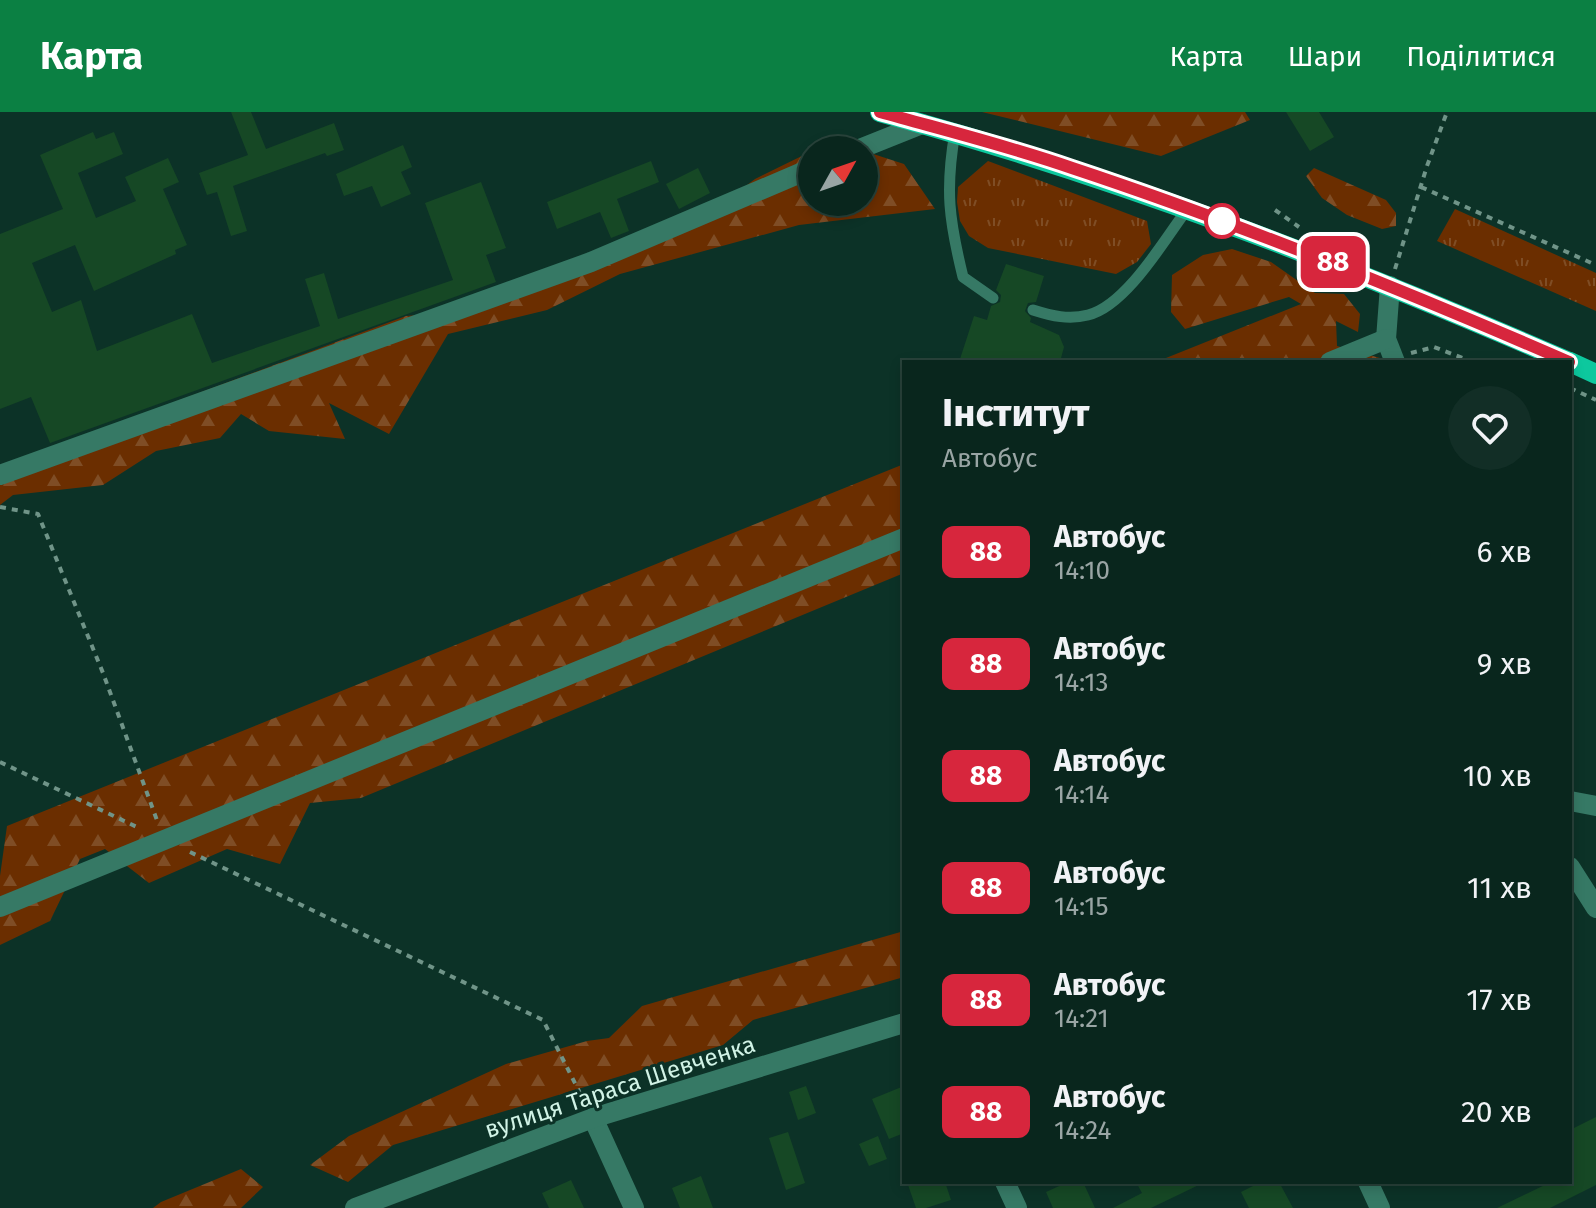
<!DOCTYPE html>
<html lang="uk">
<head>
<meta charset="utf-8">
<style>
  body { margin:0; font-family:"Fira Sans",sans-serif; background:#122e26; color:#f1f3f6; height:100vh; display:flex; flex-direction:column; font-size:30px; white-space:nowrap }
  * { box-sizing:border-box; margin:0 }
  p { font-size:26px; color:#99a5a4 }
  .icon { flex:none; width:44px; height:44px; fill:none; stroke:currentColor; stroke-width:2; stroke-linecap:round; stroke-linejoin:round }
  .map { position:relative; flex:1; overflow:hidden }
  .side { position:absolute; left:902px; top:248px; width:670px; height:824px; display:flex; flex-direction:column; background:#09261d; border-radius:0px; box-shadow:0 4px 12px #0003,0 0 0 2px #29433b }
  .side>* { flex:none }
  .badge { padding:0 16px; border-radius:12px; font-size:28px; line-height:52px }
  .needle { width:52px; rotate:50deg }
  .controls { position:absolute; left:798px; top:24px; display:grid; gap:16px }
  .controls a { display:grid; place-items:center; width:80px; height:80px; border-radius:50%; background:#09261d; box-shadow:0 4px 12px #0003,0 0 0 2px #29433b; font-size:40px }
  .map>.badge { position:absolute; translate:-50% -50%; box-shadow:0 0 0 4px #fff }
  .round { display:grid; place-items:center; flex:none; width:84px; height:84px; border-radius:42px; background:#122e26 }
  .overview { display:flex; align-items:center; justify-content:space-between; height:136px; padding:0 40px }
  h1 { font-size:38px; font-weight:700; line-height:60px }
  ul { padding:0; list-style:none }
  li { display:flex; align-items:center; gap:24px; height:112px; padding:0 40px }
  li div { flex:1 }
  li b { display:block; font-size:30px }
  li em { font-style:normal }
  li .badge { min-width:88px; font-weight:700; text-align:center }
  header { display:flex; align-items:center; gap:48px; box-sizing:border-box; height:112px; padding:0 40px; background:#0b8043; color:#fff }
  header strong { font-size:38px }
  nav { display:flex; gap:44px; margin-inline-start:auto; font-size:28px }
  .map>svg:first-child { display:block }
  .grass { fill:url(#grass-tufts) }
  .forest { fill:url(#forest-firs) }
  .building { fill:#164825 }
  .lines { fill:none; stroke-linecap:round; stroke-linejoin:round }
  .path { stroke:#709488; stroke-width:4; stroke-dasharray:6 6; stroke-linecap:butt }
  .service { stroke:#367965; stroke-width:11 }
  .minor { stroke:#367965; stroke-width:20 }
  .primary { stroke:#0dc89e; stroke-width:20 }
  .line-casing { stroke:#fff; stroke-width:18 }
  .line { stroke:#d7263d; stroke-width:12 }
  .stop-dot { fill:#fff; stroke:#d7263d; stroke-width:4 }
  .labels { text-anchor:middle; dominant-baseline:central; stroke-width:6; stroke-linejoin:round; paint-order:stroke }
  .street-label { font-size:24px; fill:#d1f3e6; stroke:#0c3227 }
</style>
</head>
<body>
<header>
<strong>Карта</strong>
<nav><a>Карта</a><a>Шари</a><a>Поділитися</a></nav>
</header>
<div class="map">
<svg width="1596" height="1096" viewBox="0 0 1596 1096">
  <defs>
    <pattern id="grass-tufts" width="24" height="20" patternUnits="userSpaceOnUse" patternTransform="scale(2)"><rect width="24" height="20" fill="#6b2e00"/><path d="M3 7l-1-3M5 7V3M7 7l1-3M15 17l-1-3M17 17v-4M19 17l1-3" fill="none" stroke="#7f4d25"/></pattern>
    <pattern id="forest-firs" width="22" height="20" patternUnits="userSpaceOnUse" patternTransform="scale(2)"><rect width="22" height="20" fill="#6b2e00"/><path d="M5 1l3.5 6h-7zM16 11l3.5 6h-7z" fill="#7f4d25"/></pattern>
  </defs>
  <rect width="100%" height="100%" fill="#0c3227"/>
  <g class="grass">
    <path d="M 988,49 L 1147,109 L 1151,132 L 1137,150 L 1116,162 L 988,136 L 969,124 L 960,109 L 957,90 L 958,75 Z"/>
    <path d="M 1455,97 L 1596,161 L 1596,199 L 1437,129 Z"/>
  </g>
  <g class="forest">
    <path d="M 982,0 L 1245,0 L 1250,8 L 1161,44 Z"/>
    <path d="M 812,39 L 812,90 L 864,90 L 864,39 L 904,52 L 935,97 L 799,113 L 620,162 L 547,198 L 448,222 L 389,322 L 329,291 L 345,327 L 269,319 L 241,302 L 220,326 L 156,339 L 103,373 L 13,383 L 0,393 L 0,355 L 406,204 L 459,200 L 686,119 L 755,67 Z"/>
    <path d="M 1314,56 L 1386,88 L 1396,101 L 1396,114 L 1382,117 L 1347,103 L 1322,86 L 1306,64 Z"/>
    <path d="M 1232,137 L 1271,150 L 1315,181 L 1344,182 L 1360,202 L 1358,220 L 1336,209 L 1337,234 L 1380,246 L 1381,250 L 1156,250 L 1301,192 L 1289,185 L 1185,217 L 1171,200 L 1172,163 L 1203,143 Z"/>
    <path d="M 904,352 L 904,461 L 361,686 L 310,691 L 280,752 L 227,737 L 149,771 L 105,737 L 80,747 L 50,809 L 0,833 L 0,764 L 7,714 Z"/>
    <path d="M 904,819 L 904,865 L 753,908 L 723,933 L 393,1033 L 348,1070 L 310,1053 L 349,1024 L 506,952 L 587,929 L 609,926 L 642,894 Z"/>
    <path d="M 241,1057 L 263,1075 L 241,1096 L 153,1096 L 161,1090 Z"/>
  </g>
  <g class="building">
    <path d="M 231,0 L 251,0 L 266,37 L 334,11 L 344,38 L 327,44 L 325,41 L 233,74 L 247,119 L 231,124 L 217,80 L 207,83 L 199,61 L 248,43 Z"/>
    <path d="M 1286,0 L 1319,0 L 1334,25 L 1310,39 Z"/>
    <path d="M 93,20 L 96,27 L 114,20 L 123,42 L 78,61 L 96,106 L 136,89 L 125,65 L 168,46 L 179,70 L 163,77 L 187,133 L 175,138 L 176,142 L 94,179 L 75,133 L 32,151 L 52,200 L 81,188 L 97,239 L 192,202 L 212,251 L 320,214 L 305,167 L 324,161 L 338,207 L 453,168 L 425,91 L 481,70 L 506,136 L 486,143 L 496,170 L 50,331 L 31,285 L 0,297 L 0,122 L 63,97 L 40,43 Z"/>
    <path d="M 403,33 L 412,55 L 401,60 L 411,82 L 381,95 L 372,74 L 344,84 L 336,62 Z"/>
    <path d="M 651,49 L 659,70 L 617,87 L 629,119 L 611,126 L 600,100 L 557,117 L 547,90 Z"/>
    <path d="M 698,56 L 710,81 L 679,97 L 666,72 Z"/>
    <path d="M 1006,152 L 1044,164 L 1036,190 L 1028,191 L 1025,199 L 1031,206 L 1030,210 L 1059,223 L 1064,235 L 1060,250 L 971,250 L 960,247 L 974,204 L 987,208 L 991,194 L 1000,190 L 1001,183 L 996,178 Z"/>
    <path d="M 806,974 L 816,1001 L 798,1008 L 789,980 Z"/>
    <path d="M 904,974 L 904,1021 L 889,1027 L 872,987 Z"/>
    <path d="M 1596,1005 L 1596,1073 L 1550,1096 L 1497,1096 L 1551,1070 L 1570,1070 L 1570,1018 Z"/>
    <path d="M 788,1020 L 805,1071 L 786,1078 L 769,1026 Z"/>
    <path d="M 878,1024 L 887,1047 L 869,1054 L 859,1032 Z"/>
    <path d="M 701,1064 L 713,1096 L 680,1096 L 672,1076 Z"/>
    <path d="M 571,1068 L 584,1096 L 549,1096 L 542,1081 Z"/>
    <path d="M 907,1070 L 945,1070 L 951,1088 L 926,1096 L 916,1096 Z"/>
    <path d="M 1068,1070 L 1083,1070 L 1095,1096 L 1053,1096 L 1046,1080 Z"/>
    <path d="M 1136,1070 L 1205,1070 L 1151,1096 L 1113,1096 L 1142,1081 Z"/>
    <path d="M 1261,1070 L 1279,1070 L 1293,1096 L 1249,1096 L 1241,1080 Z"/>
  </g>
  <g class="lines">
    <g class="path">
      <path d="M 1421,75 L 1596,153"/>
      <path d="M 1275,98 L 1299,115"/>
      <path d="M 1395,157 L 1427,54 L 1447,0"/>
      <path d="M 1411,241 L 1434,235 L 1473,250"/>
      <path d="M 1570,276 L 1596,288"/>
      <path d="M 0,395 L 38,402 L 103,561 L 158,711"/>
      <path d="M 0,650 L 139,716"/>
      <path d="M 190,740 L 543,908 L 583,987"/>
    </g>
    <g class="service">
      <path d="M 955,20 C 945,78 949,108 963,165 L 993,186"/>
      <path d="M 1033,198 C 1052,204 1069,208 1088,203 C 1126,194 1165,127 1188,96"/>
    </g>
    <g class="minor">
      <path d="M 857,38 L 922,12"/>
      <path d="M 1390,174 L 1386,227 L 1395,250"/>
      <path d="M 1330,250 L 1386,227"/>
      <path d="M 0,363 L 591,150 L 812,56"/>
      <path d="M 1570,689 L 1596,694"/>
      <path d="M 1570,755 L 1596,796"/>
      <path d="M 0,795 L 904,426"/>
      <path d="M 593,1006 L 634,1096"/>
      <path d="M 1005,1070 L 1017,1096"/>
      <path d="M 1368,1070 L 1380,1096"/>
      <path d="M 355,1096 L 593,1006 L 904,911"/>
    </g>
    <g class="primary">
      <path d="M 880,0 C 1117,65 1344,152 1569,250"/>
      <path d="M 1570,250 L 1596,262"/>
    </g>
  </g>
  <g class="lines">
    <defs>
      <path id="line" d="M 880,0 C 944,18 1009,34 1072,56 C 1241,112 1406,179 1569,250"/>
    </defs>
    <use href="#line" class="line-casing"/>
    <use href="#line" class="line"/>
  </g>
  <circle class="stop-dot" cx="1222" cy="109" r="16"/>
  <g class="labels">
    <g class="street-label">
      <text transform="translate(620 975) rotate(-18)">вулиця Тараса Шевченка</text>
    </g>
  </g>
</svg>
<div class="controls">
<a><svg class="needle" viewBox="-14 -14 28 28"><path d="M0-13l5 13h-10z" fill="#e53935"/><path d="M0 13l5-13h-10z" fill="#99a5a4"/></svg></a>
</div>
<b class="badge" style="left:1333px;top:150px;background:#d7263d;color:#fff">88</b>
<section class="side">
<div class="overview"><div><h1>Інститут</h1><p>Автобус</p></div><a class="round"><svg class="icon" aria-label="heart" viewBox="0 0 24 24"><path d="M12 20l-8-8c-3-5 5-10 8-4 3-6 11-1 8 4z"/></svg></a></div>
<ul>
<li><span class="badge" style="background:#d7263d;color:#fff">88</span><div><b>Автобус</b><p>14:10</p></div><em>6 хв</em></li>
<li><span class="badge" style="background:#d7263d;color:#fff">88</span><div><b>Автобус</b><p>14:13</p></div><em>9 хв</em></li>
<li><span class="badge" style="background:#d7263d;color:#fff">88</span><div><b>Автобус</b><p>14:14</p></div><em>10 хв</em></li>
<li><span class="badge" style="background:#d7263d;color:#fff">88</span><div><b>Автобус</b><p>14:15</p></div><em>11 хв</em></li>
<li><span class="badge" style="background:#d7263d;color:#fff">88</span><div><b>Автобус</b><p>14:21</p></div><em>17 хв</em></li>
<li><span class="badge" style="background:#d7263d;color:#fff">88</span><div><b>Автобус</b><p>14:24</p></div><em>20 хв</em></li>
</ul>
</section>
</div>
</body>
</html>
